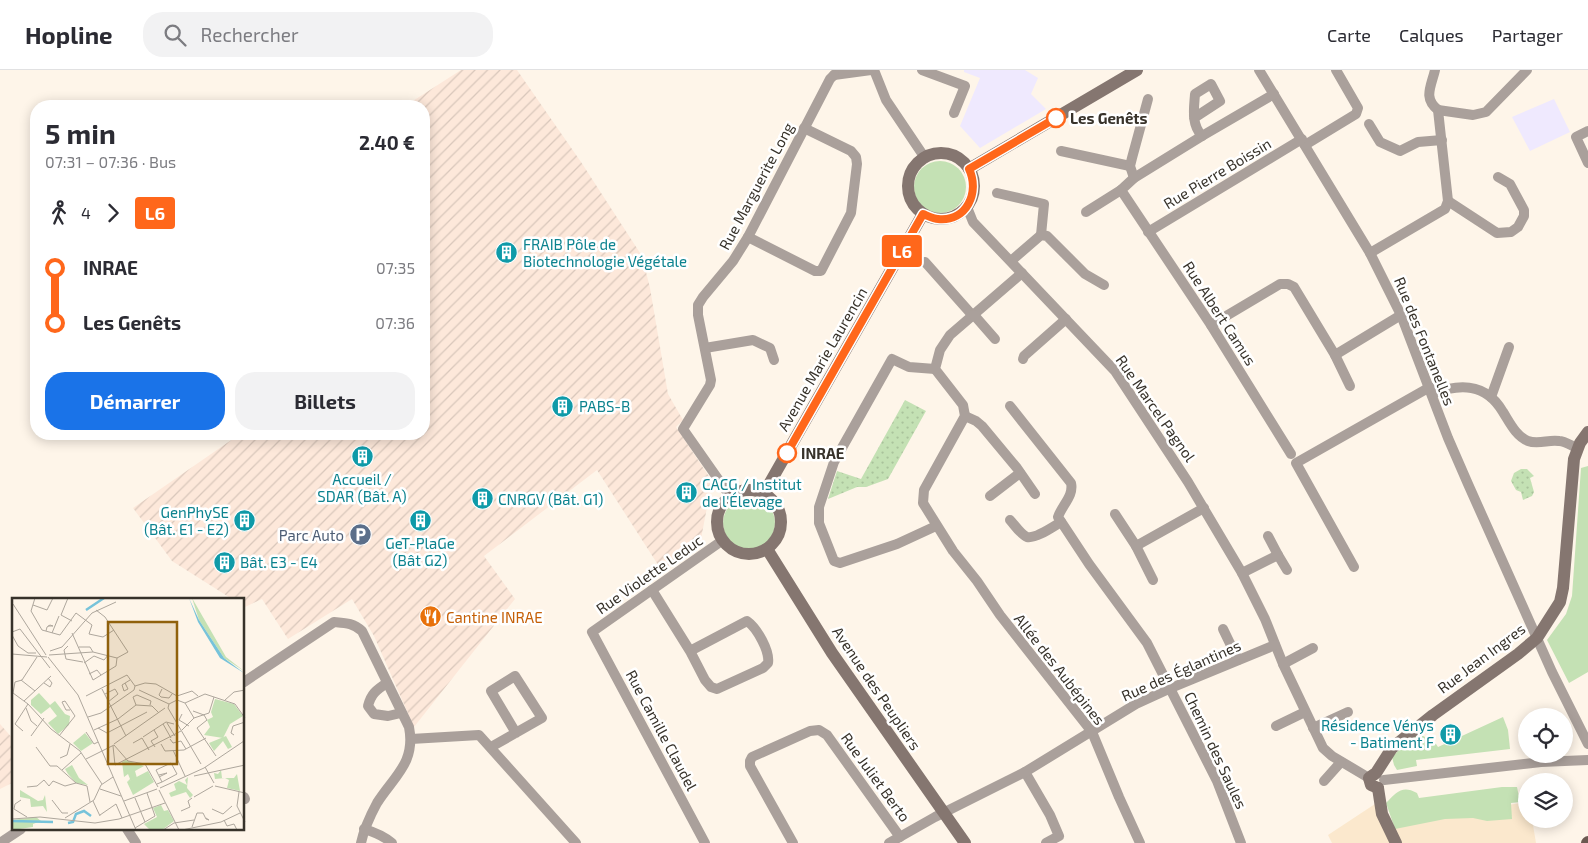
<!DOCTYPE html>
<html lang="fr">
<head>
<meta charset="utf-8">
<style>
  body { margin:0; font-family:"Exo 2",sans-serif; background:#f2f2f3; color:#2b2b33; height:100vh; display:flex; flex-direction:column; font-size:19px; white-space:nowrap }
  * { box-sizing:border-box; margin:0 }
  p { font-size:16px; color:#7c7c81 }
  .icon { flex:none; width:28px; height:28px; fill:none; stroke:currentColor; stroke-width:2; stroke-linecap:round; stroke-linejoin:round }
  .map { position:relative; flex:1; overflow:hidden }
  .sheet { position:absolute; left:30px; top:30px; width:400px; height:340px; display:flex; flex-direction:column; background:#fff; border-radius:20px; box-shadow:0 2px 12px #0003 }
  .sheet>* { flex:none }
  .badge { padding:0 10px; border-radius:4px; font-size:18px; line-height:32px }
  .controls { position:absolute; left:1518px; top:638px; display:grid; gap:10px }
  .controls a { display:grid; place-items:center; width:55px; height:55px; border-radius:50%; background:#fff; box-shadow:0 2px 12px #0003; font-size:25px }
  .map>.badge { position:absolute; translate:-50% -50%; box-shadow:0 0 0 2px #fff }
  .legs { display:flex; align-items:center; gap:8px; height:55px; padding:0 15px; font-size:16px }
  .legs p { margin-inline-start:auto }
  .head { display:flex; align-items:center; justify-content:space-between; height:85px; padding:0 15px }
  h1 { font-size:28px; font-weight:700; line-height:38px }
  .primary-button { display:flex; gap:10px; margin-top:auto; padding:10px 15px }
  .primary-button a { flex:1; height:58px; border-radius:20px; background:#1a73e8; color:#fff; font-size:20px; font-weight:700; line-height:58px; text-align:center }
  .primary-button a+a { background:#f2f2f3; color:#2b2b33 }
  ul { padding:0 15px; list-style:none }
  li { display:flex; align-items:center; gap:18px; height:55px; font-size:19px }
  li i { display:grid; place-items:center; width:8px; height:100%; margin:0 6px; background:currentColor }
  li i::after { content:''; width:12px; height:12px; margin:-6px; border:4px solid; border-radius:50%; background:#fff }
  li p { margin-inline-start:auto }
  li:first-child i { background:linear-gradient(#0000 50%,currentColor 0) }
  li:last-child i { background:linear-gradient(currentColor 50%,#0000 0) }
  header { display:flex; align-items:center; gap:30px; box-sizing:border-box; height:70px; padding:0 25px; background:#fff; border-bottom:1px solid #e1e1e2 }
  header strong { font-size:24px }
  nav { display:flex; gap:28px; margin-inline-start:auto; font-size:18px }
  .search { width:350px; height:45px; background:#f2f2f3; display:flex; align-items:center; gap:12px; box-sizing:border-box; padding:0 18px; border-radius:20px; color:#7c7c81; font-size:19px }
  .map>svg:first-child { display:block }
  .built { fill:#fbe8cd }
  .industrial { fill:url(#industrial-furrows) }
  .education { fill:#efe9fe }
  .grass { fill:#c4e1b4 }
  .garden { fill:url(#garden-dots) }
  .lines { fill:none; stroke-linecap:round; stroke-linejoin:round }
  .street { stroke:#aaa09b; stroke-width:10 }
  .secondary { stroke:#857670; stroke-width:12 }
  .primary { stroke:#6b5951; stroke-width:12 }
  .line-1-casing { stroke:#fff; stroke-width:11 }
  .line-1 { stroke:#ff671b; stroke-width:8 }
  .stop-1-dot { fill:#fff; stroke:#ff671b; stroke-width:2.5 }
  .labels { text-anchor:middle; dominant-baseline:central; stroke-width:5; stroke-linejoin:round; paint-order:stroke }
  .stop-label { font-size:15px; font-weight:bold; fill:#37322a; stroke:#fff; text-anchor:start }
  .street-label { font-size:15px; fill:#37322a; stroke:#fff }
  .culture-label { font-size:15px; fill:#0d838f; stroke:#fff; text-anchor:start }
  .service-label { font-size:15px; fill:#4e5e75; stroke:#fff; text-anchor:end }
  .food-label { font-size:15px; fill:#c56008; stroke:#fff; text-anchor:start }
  .inset-river { fill:none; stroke:#77c3da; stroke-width:2.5 }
  .inset-road { fill:none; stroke:#aea79d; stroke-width:1 }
  .view { fill:#90610c; fill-opacity:0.15; stroke:#90610c; stroke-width:2.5 }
  .inset-edge { fill:none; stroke:#37322a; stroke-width:2.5 }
</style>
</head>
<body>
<header>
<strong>Hopline</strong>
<div class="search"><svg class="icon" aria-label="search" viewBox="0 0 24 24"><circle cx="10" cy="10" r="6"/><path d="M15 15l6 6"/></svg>Rechercher</div>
<nav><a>Carte</a><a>Calques</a><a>Partager</a></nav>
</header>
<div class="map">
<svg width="1588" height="773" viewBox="0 0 1588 773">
  <defs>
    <pattern id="industrial-furrows" width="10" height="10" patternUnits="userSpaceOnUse" patternTransform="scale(1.25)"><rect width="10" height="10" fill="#fde8da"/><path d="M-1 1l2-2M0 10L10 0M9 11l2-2" fill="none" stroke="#d9c7bb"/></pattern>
    <pattern id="garden-dots" width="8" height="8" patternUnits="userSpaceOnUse" patternTransform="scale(1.25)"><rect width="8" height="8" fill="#c4e1b4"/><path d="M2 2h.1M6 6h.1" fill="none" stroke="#a9c29b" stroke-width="1.8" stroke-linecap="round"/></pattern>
  </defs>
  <rect width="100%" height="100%" fill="#fef5e9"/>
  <path class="built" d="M 1526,732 L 1526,749 L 1532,749 L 1536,773 L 1332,773 L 1328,765 L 1375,734 L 1386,756 Z"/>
  <g class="industrial">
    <path d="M 461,0 L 517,0 L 581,92 L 642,186 L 650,218 L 668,324 L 683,350 L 676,357 L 712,411 L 700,474 L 662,501 L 597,400 L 484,486 L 515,529 L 414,657 L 374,566 L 352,529 L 288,569 L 262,529 L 245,537 L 244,536 L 244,529 L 232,529 L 172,491 L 133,438 L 240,364 L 424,364 L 424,36 L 405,36 Z"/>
    <path d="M 0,654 L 14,670 L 14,712 L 0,719 Z"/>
  </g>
  <g class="education">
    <path d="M 964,0 L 1025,0 L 1038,8 L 1031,24 L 1046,39 L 980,78 L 960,56 L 980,8 L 964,2 Z"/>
    <path d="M 1554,29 L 1570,62 L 1530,81 L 1512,47 Z"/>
  </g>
  <g class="grass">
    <circle cx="940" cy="117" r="26"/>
    <path d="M 1588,396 L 1588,602 L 1569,613 L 1547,570 L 1566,544 L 1572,526 L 1581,398 Z"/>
    <circle cx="749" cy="453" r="26"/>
    <path d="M 1503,647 L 1508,660 L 1510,679 L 1416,690 L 1417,696 L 1397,700 L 1394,695 L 1392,687 L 1417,662 L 1436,674 L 1438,677 Z"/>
    <path d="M 1502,717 L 1517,717 L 1520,732 L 1511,733 L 1512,749 L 1487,751 L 1473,748 L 1445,749 L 1395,759 L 1386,733 C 1397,722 1402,715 1417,723 L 1419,728 Z"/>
  </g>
  <g class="garden">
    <path d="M 905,330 L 926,341 L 888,409 L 866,417 L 857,417 L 828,429 L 837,401 L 861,409 Z"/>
    <path d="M 1521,399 L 1527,399 L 1534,406 L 1530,408 L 1534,422 L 1532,426 L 1523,430 L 1521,422 L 1516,420 L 1511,411 L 1514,403 Z"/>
  </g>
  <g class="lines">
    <g class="street">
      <path d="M 874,0 L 886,30 L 925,88"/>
      <path d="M 922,0 L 965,16 L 954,43"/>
      <path d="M 1259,0 L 1370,183 L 1401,245 L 1448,368 L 1468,414 L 1552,602 L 1588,674"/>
      <path d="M 834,5 L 871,0"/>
      <path d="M 1274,24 L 1202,66 L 1134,108 L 1121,120 L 1211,255 L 1291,384"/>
      <path d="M 1438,40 L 1473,45 L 1486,42 L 1527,0"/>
      <path d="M 1194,48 L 1220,31 L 1211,14 L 1195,24 C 1194,39 1191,54 1202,66"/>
      <path d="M 1369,54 L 1380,72 L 1400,81 L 1418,72 L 1442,70"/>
      <path d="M 1588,61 L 1576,67 L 1588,93"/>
      <path d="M 1305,75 L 1356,44 L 1358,38 L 1336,0"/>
      <path d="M 1061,81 L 1130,96"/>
      <path d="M 1134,108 L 1130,96 L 1132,88 L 1148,29"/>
      <path d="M 997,123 L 1044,134 L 1041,165"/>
      <path d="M 1448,131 L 1497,163 L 1511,162 L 1518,157 L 1524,146 L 1524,140 L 1510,114 L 1498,107"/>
      <path d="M 967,137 L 973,152 L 1115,301 L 1188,412 L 1242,503 L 1265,549 L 1283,594 L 1323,678 L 1332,686 L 1369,708"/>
      <path d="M 1086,142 L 1121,120"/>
      <path d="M 1148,162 L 1302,69"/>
      <path d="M 748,167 L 815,201 L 821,201 L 851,143 L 857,94 L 856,87 L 851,81 L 804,58"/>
      <path d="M 1370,183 L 1445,139 L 1448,131 L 1438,40 C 1423,28 1431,17 1435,0"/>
      <path d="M 1011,191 L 1041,165 L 1047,166 L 1085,204 L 1104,215"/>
      <path d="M 925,192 L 973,246"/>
      <path d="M 1022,203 L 950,265 L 940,280 L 935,299 L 963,335 L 965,346 L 924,420 L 923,433 L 953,481 L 977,511 L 1000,545 L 1092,662 L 1119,727 L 1140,773"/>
      <path d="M 974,245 L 995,269"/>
      <path d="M 1211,255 L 1280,214 L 1288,214 L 1294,217 L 1335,285 L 1401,245"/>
      <path d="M 705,278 L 753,270 L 770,278 L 774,290"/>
      <path d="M 1335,285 L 1350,316"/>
      <path d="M 1023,289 L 1024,286 L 1066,249"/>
      <path d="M 935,299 L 909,297 L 892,289 L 834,392 L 819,437 L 819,453 L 834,491 L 840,493 L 897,474 L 936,456"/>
      <path d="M 1432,324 C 1460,313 1486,313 1503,342 C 1510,353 1516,366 1528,371 C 1539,375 1549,369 1559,371 C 1565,371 1572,376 1577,378"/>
      <path d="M 1491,327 L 1509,277"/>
      <path d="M 1010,336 L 1071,413 C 1074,426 1062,435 1058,447 L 1089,494 L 1147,573 L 1217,711 L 1241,773"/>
      <path d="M 965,346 L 976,351 L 982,356 L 1017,398 L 1035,424"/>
      <path d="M 730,426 L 683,359 L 710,315 L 711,310 L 698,245 L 698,235 L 703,227 L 733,191 L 748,167 L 830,9 L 834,5"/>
      <path d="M 990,426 L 1020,403"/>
      <path d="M 1115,444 L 1136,476 L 1153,510"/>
      <path d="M 1010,450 C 1014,454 1021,465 1027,467 C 1036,469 1054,456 1061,452"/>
      <path d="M 1268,466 L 1278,485"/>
      <path d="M 1136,476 L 1204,438"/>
      <path d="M 1354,497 L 1296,393 L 1430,317"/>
      <path d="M 1242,503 L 1278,485 L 1287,500"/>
      <path d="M 652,520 L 690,581 L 705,610 L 711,617 L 717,619 L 763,598 L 768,593 C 770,581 757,558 747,551 L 690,581"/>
      <path d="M 1223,559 L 1238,590"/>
      <path d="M 1283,594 L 1313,578"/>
      <path d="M 244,612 L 334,552 C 346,553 353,553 362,561 L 409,657 C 416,693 394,706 377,733 C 370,746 364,759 361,773"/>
      <path d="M 387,613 C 376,620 371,624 368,636 L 374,644 L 388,646 L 401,643"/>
      <path d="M 1276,656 L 1305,642"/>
      <path d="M 1313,658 L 1348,642"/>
      <path d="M 411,669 L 479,665 L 576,773"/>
      <path d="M 491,677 L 542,648 L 515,606 L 491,621 L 516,663"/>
      <path d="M 1025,702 L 1050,745 L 1059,766 L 1046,773"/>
      <path d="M 1384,710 L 1541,692 L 1588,690"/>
      <path d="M 1324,711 L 1341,692"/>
      <path d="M 244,727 L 245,729"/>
      <path d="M 127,759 L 136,773"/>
      <path d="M 364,759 C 374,762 384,766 392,773"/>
      <path d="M 0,773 L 21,759"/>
      <path d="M 705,773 L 592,562 L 723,470"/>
      <path d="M 793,773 L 750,696 L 750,691 L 752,687 L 810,661 L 819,660 L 827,665 L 900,767"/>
      <path d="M 889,773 L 935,747 L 1025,702 L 1136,634 L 1171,618 L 1275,575"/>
    </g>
    <g class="secondary">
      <circle cx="941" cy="116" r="33"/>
      <path d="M 969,99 L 1137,0"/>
      <circle cx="749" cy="452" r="32"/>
      <path d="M 764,423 L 923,144"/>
      <path d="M 767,479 L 832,583 L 965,773"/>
      <path d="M 1378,718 L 1371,715 L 1369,708 L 1376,703 L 1392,678 L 1433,645 L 1518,584 L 1537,568 L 1560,532 L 1563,518 L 1574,389 L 1580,373 L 1588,362"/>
      <path d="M 1378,718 L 1382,744 L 1396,773"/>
    </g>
    <path class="primary" d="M 1587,773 L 1588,772"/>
  </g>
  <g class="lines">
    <defs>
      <path id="line-1" d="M 787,383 L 923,144 C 928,146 934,149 938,149 C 967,152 980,122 969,99 L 1056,48"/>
    </defs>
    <use href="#line-1" class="line-1-casing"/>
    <use href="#line-1" class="line-1"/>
  </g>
  <defs>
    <symbol id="building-disc" viewBox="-11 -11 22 22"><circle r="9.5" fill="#0f9aa8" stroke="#fff"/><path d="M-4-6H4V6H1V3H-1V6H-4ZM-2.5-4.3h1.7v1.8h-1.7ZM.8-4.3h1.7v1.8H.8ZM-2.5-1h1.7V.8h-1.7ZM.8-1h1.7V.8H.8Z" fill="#fff"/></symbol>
    <symbol id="parking-disc" viewBox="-11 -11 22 22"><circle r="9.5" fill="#5c6f8a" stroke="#fff"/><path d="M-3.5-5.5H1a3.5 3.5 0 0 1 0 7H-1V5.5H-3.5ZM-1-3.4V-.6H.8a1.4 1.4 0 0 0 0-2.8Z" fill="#fff"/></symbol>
    <symbol id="restaurant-disc" viewBox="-11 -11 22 22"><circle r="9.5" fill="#e8710a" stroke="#fff"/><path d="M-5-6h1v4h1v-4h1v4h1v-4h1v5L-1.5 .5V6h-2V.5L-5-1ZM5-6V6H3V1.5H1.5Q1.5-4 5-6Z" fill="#fff"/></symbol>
  </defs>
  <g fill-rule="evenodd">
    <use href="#building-disc" x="494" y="170" width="25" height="25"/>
    <use href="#building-disc" x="550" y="324" width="25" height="25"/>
    <use href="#building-disc" x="350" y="374" width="25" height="25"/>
    <use href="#building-disc" x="674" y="410" width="25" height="25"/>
    <use href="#building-disc" x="470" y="416" width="25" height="25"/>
    <use href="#building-disc" x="408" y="438" width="25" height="25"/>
    <use href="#building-disc" x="232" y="438" width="25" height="25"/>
    <use href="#parking-disc" x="348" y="452" width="25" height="25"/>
    <use href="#building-disc" x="212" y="480" width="25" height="25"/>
    <use href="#restaurant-disc" x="418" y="534" width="25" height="25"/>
    <use href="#building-disc" x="1438" y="652" width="25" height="25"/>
  </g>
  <g class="stop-1-dot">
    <circle cx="1056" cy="48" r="9"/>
    <circle cx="787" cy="383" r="9"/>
  </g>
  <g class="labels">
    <g class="stop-label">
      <text x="1070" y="48">Les Genêts</text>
      <text x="801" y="383">INRAE</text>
    </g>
    <g class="street-label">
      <text transform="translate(1217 103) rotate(-31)">Rue Pierre Boissin</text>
      <text transform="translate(756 116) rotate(-62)">Rue Marguerite Long</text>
      <text transform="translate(1220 243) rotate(57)">Rue Albert Camus</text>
      <text transform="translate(1425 271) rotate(68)">Rue des Fontanelles</text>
      <text transform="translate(822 289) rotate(-60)">Avenue Marie Laurencin</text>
      <text transform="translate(1156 338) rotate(55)">Rue Marcel Pagnol</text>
      <text transform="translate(649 504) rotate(-35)">Rue Violette Leduc</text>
      <text transform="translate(1481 588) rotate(-37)">Rue Jean Ingres</text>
      <text transform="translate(1060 599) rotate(52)">Allée des Aubépines</text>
      <text transform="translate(1181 600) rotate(-24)">Rue des Églantines</text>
      <text transform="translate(877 618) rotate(56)">Avenue des Peupliers</text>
      <text transform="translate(662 660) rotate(62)">Rue Camille Claudel</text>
      <text transform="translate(1216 680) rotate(65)">Chemin des Saules</text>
      <text transform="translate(876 707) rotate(54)">Rue Juliet Berto</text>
    </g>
    <g class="culture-label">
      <text x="523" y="174">FRAIB Pôle de<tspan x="523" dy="17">Biotechnologie Végétale</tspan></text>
      <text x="579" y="336">PABS-B</text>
      <text x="362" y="409" text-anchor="middle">Accueil /<tspan x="362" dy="17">SDAR (Bât. A)</tspan></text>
      <text x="702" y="414">CACG / Institut<tspan x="702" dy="17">de l'Élevage</tspan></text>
      <text x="498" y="429">CNRGV (Bât. G1)</text>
      <text x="229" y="442" text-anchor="end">GenPhySE<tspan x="229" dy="17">(Bât. E1 - E2)</tspan></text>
      <text x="420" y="473" text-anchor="middle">GeT-PlaGe<tspan x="420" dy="17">(Bât G2)</tspan></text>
      <text x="240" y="492">Bât. E3 - E4</text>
      <text x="1434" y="655" text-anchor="end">Résidence Vénys<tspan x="1434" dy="17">- Batiment F</tspan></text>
    </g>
    <g class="service-label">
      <text x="344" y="465">Parc Auto</text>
    </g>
    <g class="food-label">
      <text x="446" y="547">Cantine INRAE</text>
    </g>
  </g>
  <g transform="translate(12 528)">
    <rect width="232" height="232" fill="#fef5e9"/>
    <path d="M 27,95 L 38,107 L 43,103 L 53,116 L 58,118 L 57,127 L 46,136 L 36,125 L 45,118 L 38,109 L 29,116 L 19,107 L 19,102 ZM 73,135 L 81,145 L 69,153 L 61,145 ZM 214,138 L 220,149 L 216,151 L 211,143 L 202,153 L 197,145 ZM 114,162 L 132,168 L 123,173 L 125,180 L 115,184 L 118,181 L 116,176 L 112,179 L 110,164 ZM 209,172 L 210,180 L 222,180 L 225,176 L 228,193 L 215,190 L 217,182 L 213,180 L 203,181 L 202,175 L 206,176 ZM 176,179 L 175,190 L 181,197 L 178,200 L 174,194 L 159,199 L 157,195 L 164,192 L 162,186 L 167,183 L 175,187 L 173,182 ZM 149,207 L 152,213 L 156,212 L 162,223 L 150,232 L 138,232 L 132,226 L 145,219 L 141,210 Z" fill="#c4e1b4"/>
    <path d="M 180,0 L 214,59 L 232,73 L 212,60 L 187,22 ZM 8,192 L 26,203 L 31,202 L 33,197 L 35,214 L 31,208 L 19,209 L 18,201 L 8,199 ZM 24,219 L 29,223 L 21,226 L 21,229 L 0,232 L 0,222 Z" fill="#c4e1b4"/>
    <path d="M 60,167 L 67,180 L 76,187 L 64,185 L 56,176 L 53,171 Z" fill="#c4e1b4"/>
    <path d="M 203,101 L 222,106 L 231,118 L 218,126 L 211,140 L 192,137 L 198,129 L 195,122 L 201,119 L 199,114 ZM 136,173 L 142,184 L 121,197 L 115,184 Z" fill="#c4e1b4"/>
    <path d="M 177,0 L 187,22 L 212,60 L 232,75 L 208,60 L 186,24 Z" fill="#77c3da"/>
    <path class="inset-river" d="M 74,12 L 92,0M 0,223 L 41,224M 56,225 L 61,224 L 64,216 L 72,213 L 79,218"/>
    <path class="inset-road" d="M 23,0 L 19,13 L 30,32 L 48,37 L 64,15 L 80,27 L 77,36 L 91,39 L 102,32M 56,0 L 49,17 L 60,23M 1,6 L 34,57M 21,7 L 35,12 L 41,0M 84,12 L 93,19 L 116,54 L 105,60M 34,33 L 35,29 L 38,27 L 41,28 L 36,28M 0,34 L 8,31 L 38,70M 40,35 L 47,18M 60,35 L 81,82 L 104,68 L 105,60M 0,37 L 6,48 L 16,55 L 24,55M 56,48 L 52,52 L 54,61 L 71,64M 67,49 L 78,49 L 81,54M 38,53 L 50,49 L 80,15 L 104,4M 0,56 L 35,59M 37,57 L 81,54 L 105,60M 36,59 L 66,97 L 124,232M 72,65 L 82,58 L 92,62 L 97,56M 77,76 L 85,72 L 89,77M 9,82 L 23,93M 32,85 L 38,89 L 40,85 L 36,80M 113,85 L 116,91 L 112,93 L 110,87 L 118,82M 90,91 L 114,138M 150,91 L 147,97 L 149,99 L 157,100 L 160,96M 127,92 L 157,106 L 156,110 L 189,166M 1,95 L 16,106 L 39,131 L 68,153 L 90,186M 1,95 L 3,84 L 10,82 L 25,59M 93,96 L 103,91 L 106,96 L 96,104M 74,98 L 115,77 L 123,88M 165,98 L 180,93 L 186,98M 213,102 L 222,94 L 233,92M 12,103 L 39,78M 173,105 L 182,120M 157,106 L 165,102 L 173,105 L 193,96 L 223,106 L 233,120M 124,107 L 121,99 L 125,97 L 139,103 L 138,107M 124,107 L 140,108 L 147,115M 14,110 L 19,123 L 25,128M 58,112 L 54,112 L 50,104 L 53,103 L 63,118M 181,113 L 192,117 L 195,122 L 185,130 L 204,158M 170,116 L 167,122 L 177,128M 76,119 L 89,115 L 122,92 L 123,88 L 133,85 L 144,86 L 165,98M 155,125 L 163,138M 151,126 L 159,140M 86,130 L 95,135 L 135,114M 82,132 L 106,121 L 124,107M 142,132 L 146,139 L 139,143 L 143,149M 170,132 L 182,120 L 197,115 L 202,99M 11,133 L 3,126 L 16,106M 74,134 L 82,146 L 86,144M 222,137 L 219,135 L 221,128 L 233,124M 19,138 L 32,120M 47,138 L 63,118M 131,139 L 154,124 L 162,126M 158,141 L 161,145 L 169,143 L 174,151M 121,145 L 130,140 L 137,152M 102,146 L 153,110M 149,146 L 153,153 L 172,152 L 194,140M 102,147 L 116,163 L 133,166 L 146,189M 101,148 L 103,167 L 169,133M 24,149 L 38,168 L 45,168 L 64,185 L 75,188 L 78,204M 161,152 L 173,178M 48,160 L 55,157 L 58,146M 74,161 L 102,147M 193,169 L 202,185M 50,172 L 69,155M 147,177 L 155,175 L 147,179M 182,178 L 233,167M 145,186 L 150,184 L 144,172 L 159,165 L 165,176 L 150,184M 203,188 L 233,195M 15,189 L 25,188 L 32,182 L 37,188 L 41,183 L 53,188 L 64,185M 148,190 L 192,170 L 232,143M 88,191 L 109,198M 147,192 L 167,232M 227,194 L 225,208 L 233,224M 182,199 L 201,188M 123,200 L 133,224M 9,202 L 3,206 L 2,211 L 15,219M 40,202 L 50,215 L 56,215M 81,203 L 88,218M 112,203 L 145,191M 200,211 L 211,216 L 220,208M 169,213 L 178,209 L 176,203 L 180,200M 88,217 L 104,206 L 110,220M 53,220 L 82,202 L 89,187 L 101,179M 0,221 L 28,219 L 83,225 L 107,221 L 153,205M 212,222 L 215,228 L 222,226 L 225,232M 180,229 L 185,215 L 191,215 L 194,221 L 197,222 L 194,220M 123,230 L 143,218 L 135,195M 151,232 L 162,225 L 182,222M 170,232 L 209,224 L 228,215"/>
    <path class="view" d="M 96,24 L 165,24 L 165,166 L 96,166 Z"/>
    <rect width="232" height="232" class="inset-edge"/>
  </g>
</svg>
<div class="controls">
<a><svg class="icon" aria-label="locate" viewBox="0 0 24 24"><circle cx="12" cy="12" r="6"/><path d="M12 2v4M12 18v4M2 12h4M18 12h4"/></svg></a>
<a><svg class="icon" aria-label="layers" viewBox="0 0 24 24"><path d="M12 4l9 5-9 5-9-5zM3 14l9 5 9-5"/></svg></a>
</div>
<b class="badge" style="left:902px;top:181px;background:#ff671b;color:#fff">L6</b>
<section class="sheet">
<div class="head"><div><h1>5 min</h1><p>07:31 – 07:36 · Bus</p></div><b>2.40 €</b></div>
<div class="legs"><svg class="icon" aria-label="walk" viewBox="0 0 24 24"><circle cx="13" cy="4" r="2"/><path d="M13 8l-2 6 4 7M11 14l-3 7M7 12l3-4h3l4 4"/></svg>4<svg class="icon" aria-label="forward" viewBox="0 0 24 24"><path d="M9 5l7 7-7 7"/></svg><b class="badge" style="background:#ff671b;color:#fff">L6</b></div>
<ul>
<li><i style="color:#ff671b"></i><b>INRAE</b><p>07:35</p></li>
<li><i style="color:#ff671b"></i><b>Les Genêts</b><p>07:36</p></li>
</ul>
<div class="primary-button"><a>Démarrer</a><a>Billets</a></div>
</section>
</div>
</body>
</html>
